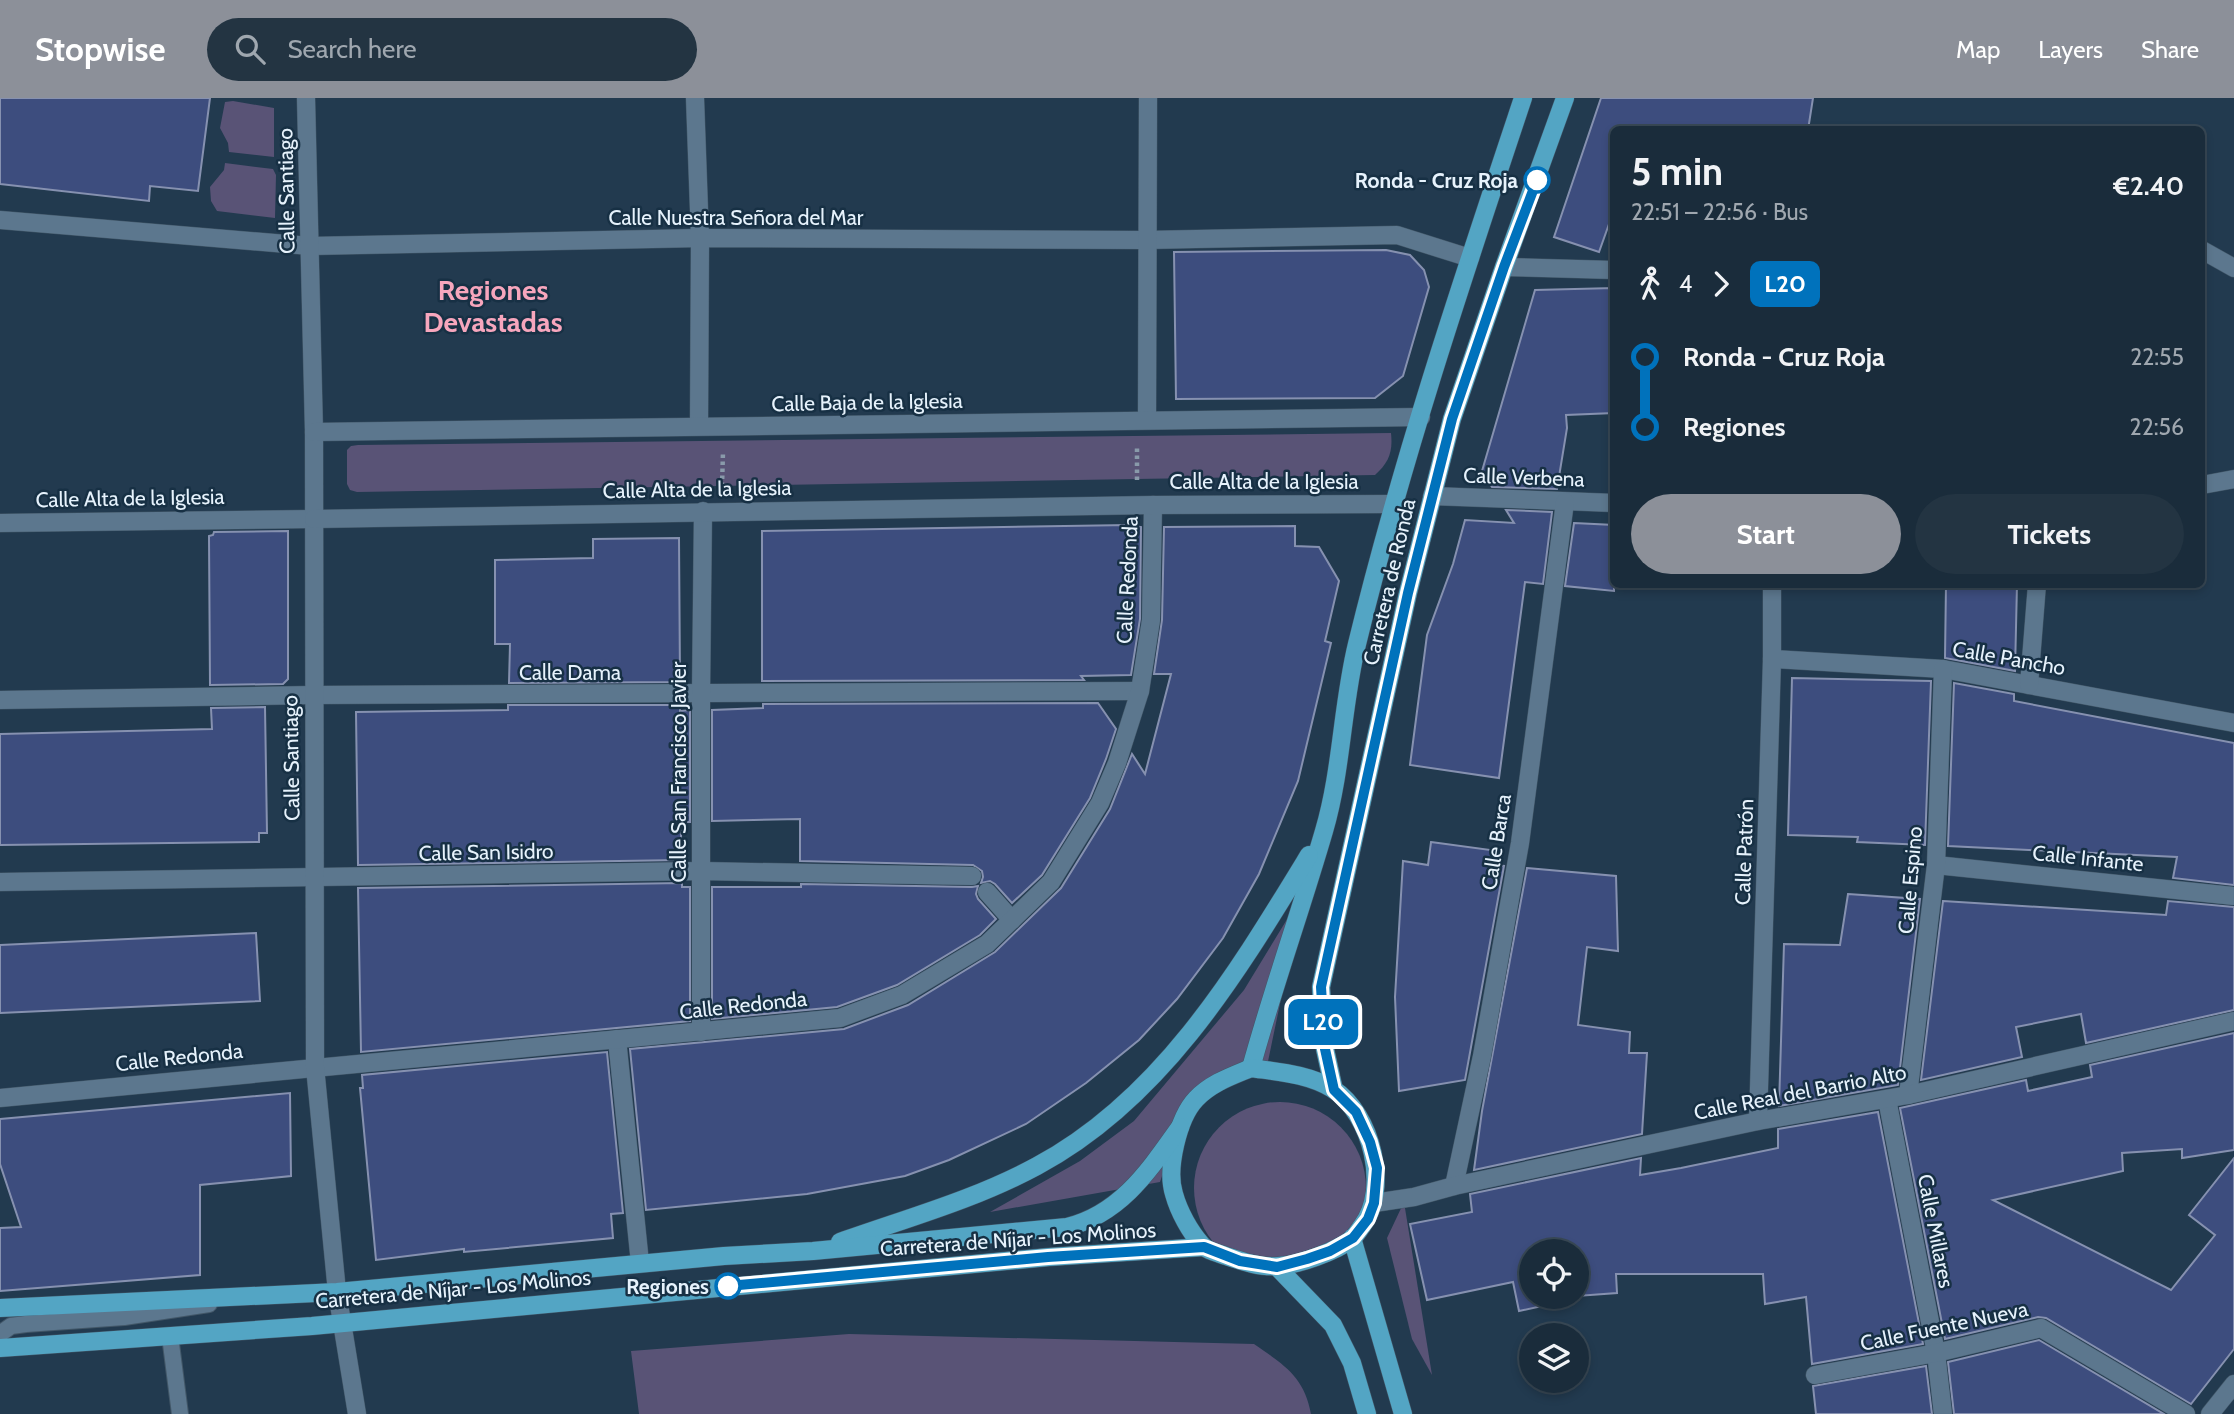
<!DOCTYPE html>
<html lang="en">
<head>
<meta charset="utf-8">
<style>
  body { margin:0; font-family:Cabin,sans-serif; background:#233442; color:#f1f3f6; height:100vh; display:flex; flex-direction:column; font-size:26px; white-space:nowrap }
  * { box-sizing:border-box; margin:0 }
  p { font-size:23px; color:#9fa7af }
  .icon { flex:none; width:38px; height:38px; fill:none; stroke:currentColor; stroke-width:2; stroke-linecap:round; stroke-linejoin:round }
  .map { position:relative; flex:1; overflow:hidden }
  .sheet { position:absolute; left:1610px; top:28px; width:595px; height:462px; display:flex; flex-direction:column; background:#1a2c3b; border-radius:10px; box-shadow:0 4px 10px #0003,0 0 0 2px #384855 }
  .sheet>* { flex:none }
  .badge { padding:0 14px; border-radius:10px; font-size:24px; line-height:46px }
  .fabs { position:absolute; left:1519px; top:1141px; display:grid; gap:14px }
  .fabs a { display:grid; place-items:center; width:70px; height:70px; border-radius:50%; background:#1a2c3b; box-shadow:0 4px 10px #0003,0 0 0 2px #384855; font-size:35px }
  .map>.badge { position:absolute; translate:-50% -50%; box-shadow:0 0 0 4px #fff }
  .legs { display:flex; align-items:center; gap:10px; height:77px; padding:0 21px; font-size:23px }
  .legs p { margin-inline-start:auto }
  .head { display:flex; align-items:center; justify-content:space-between; height:119px; padding:0 21px }
  h1 { font-size:38px; font-weight:700; line-height:52px }
  .cta { display:flex; gap:14px; margin-top:auto; padding:14px 21px }
  .cta a { flex:1; height:80px; border-radius:42px; background:#8c9099; color:#fff; font-size:28px; font-weight:700; line-height:80px; text-align:center }
  .cta a+a { background:#233442; color:#f1f3f6 }
  ul { padding:0 21px; list-style:none }
  li { display:flex; align-items:center; gap:24px; height:70px; font-size:26px }
  li i { display:grid; place-items:center; width:10px; height:100%; margin:0 9px; background:currentColor }
  li i::after { content:''; width:18px; height:18px; margin:-9px; border:5px solid; border-radius:50%; background:#1a2c3b }
  li p { margin-inline-start:auto }
  li:first-child i { background:linear-gradient(#0000 50%,currentColor 0) }
  li:last-child i { background:linear-gradient(currentColor 50%,#0000 0) }
  header { display:flex; align-items:center; gap:42px; box-sizing:border-box; height:98px; padding:0 35px; background:#8c9099; color:#fff }
  header strong { font-size:33px }
  nav { display:flex; gap:38px; margin-inline-start:auto; font-size:24px }
  .search { width:490px; height:63px; background:#233442; display:flex; align-items:center; gap:18px; box-sizing:border-box; padding:0 24px; border-radius:38px; color:#9fa7af; font-size:26px }
  .map>svg:first-child { display:block }
  .green { fill:#595376 }
  .building { fill:#3d4d7e; stroke:#8691b0; stroke-width:2 }
  .lines { fill:none; stroke-linecap:round; stroke-linejoin:round }
  .lane-casing { stroke:#425768; stroke-width:18 }
  .street-casing { stroke:#425768; stroke-width:19 }
  .secondary-casing { stroke:#425768; stroke-width:19 }
  .primary-casing { stroke:#425768; stroke-width:19 }
  .path { stroke:#899aaa; stroke-width:4.5; stroke-dasharray:3.5 3.5; stroke-linecap:butt }
  .lane { stroke:#5c778e; stroke-width:16 }
  .street { stroke:#5c778e; stroke-width:18 }
  .secondary { stroke:#5c778e; stroke-width:18 }
  .primary { stroke:#53a5c4; stroke-width:18 }
  .line-1-casing { stroke:#fff; stroke-width:16 }
  .line-1 { stroke:#0072bc; stroke-width:10 }
  .stop-1-dot { fill:#fff; stroke:#0072bc; stroke-width:3.5 }
  .labels { text-anchor:middle; dominant-baseline:central; stroke-width:5; stroke-linejoin:round; paint-order:stroke }
  .stop-label { font-size:21px; font-weight:bold; fill:#e6f2fc; stroke:#173044; text-anchor:end }
  .street-label { font-size:21px; fill:#e6f2fc; stroke:#173044 }
  .district-label { font-size:28px; font-weight:bold; fill:#f7a6bd; stroke:#173044 }
</style>
</head>
<body>
<header>
<strong>Stopwise</strong>
<div class="search"><svg class="icon" aria-label="search" viewBox="0 0 24 24"><circle cx="10" cy="10" r="6"/><path d="M15 15l6 6"/></svg>Search here</div>
<nav><a>Map</a><a>Layers</a><a>Share</a></nav>
</header>
<div class="map">
<svg width="2234" height="1316" viewBox="0 0 2234 1316">
  <rect width="100%" height="100%" fill="#223a4f"/>
  <g class="green">
    <path d="M 233,3 L 274,10 L 274,59 L 229,54 L 228,45 L 220,30 L 225,4 Z"/>
    <path d="M 225,65 L 273,71 L 276,77 L 275,120 L 217,113 L 211,103 L 210,89 L 224,72 Z"/>
    <path d="M 1391,335 C 1393,354 1389,364 1375,377 L 357,394 L 350,392 L 347,386 L 347,352 L 351,348 L 358,347 Z"/>
    <path d="M 1303,795 L 1266,973 L 1198,999 L 1170,1054 L 1160,1084 L 990,1114 L 1080,1063 L 1134,1023 L 1244,892 Z"/>
    <circle cx="1280" cy="1090" r="86"/>
    <path d="M 1404,1104 L 1432,1277 L 1412,1241 L 1387,1140 Z"/>
    <path d="M 849,1236 L 1254,1246 C 1284,1267 1304,1278 1311,1316 L 639,1316 L 631,1253 Z"/>
  </g>
  <g class="building">
    <path d="M 0,0 L 210,0 L 198,93 L 150,88 L 149,103 L 0,86 Z"/>
    <path d="M 1601,0 L 1813,0 L 1808,32 L 1614,32 L 1614,112 L 1599,154 L 1554,139 Z"/>
    <path d="M 1386,152 L 1410,157 L 1424,172 L 1429,189 L 1403,278 L 1375,300 L 1176,301 L 1174,154 Z"/>
    <path d="M 1614,190 L 1614,315 L 1566,317 L 1567,330 L 1557,391 L 1492,389 L 1482,373 L 1535,192 Z"/>
    <path d="M 1506,412 L 1552,414 L 1543,486 L 1525,484 L 1499,680 L 1410,667 L 1427,537 L 1453,466 L 1465,422 L 1514,425 Z"/>
    <path d="M 1574,425 L 1614,427 L 1614,493 L 1565,488 Z"/>
    <path d="M 1129,427 L 1141,429 L 1140,521 L 1131,577 L 1081,578 L 1084,582 L 762,583 L 762,433 Z"/>
    <path d="M 1295,428 L 1295,448 L 1319,449 L 1339,483 L 1325,543 L 1331,545 L 1298,683 L 1259,776 L 1223,840 L 1177,901 L 1139,942 L 1086,985 L 1026,1026 L 949,1062 L 905,1078 L 807,1096 L 646,1112 L 630,951 L 844,931 L 908,907 L 995,854 L 1061,790 L 1110,711 L 1132,656 L 1145,676 L 1171,576 L 1154,576 L 1162,522 L 1164,429 Z"/>
    <path d="M 288,433 L 288,581 L 283,586 L 210,587 L 209,438 L 213,437 L 214,434 Z"/>
    <path d="M 679,440 L 680,584 L 509,585 L 510,546 L 495,546 L 495,462 L 593,460 L 593,441 Z"/>
    <path d="M 1946,486 L 2017,486 L 2015,573 L 1945,560 Z"/>
    <path d="M 1792,580 L 1931,583 L 1925,747 L 1857,744 L 1858,739 L 1788,737 Z"/>
    <path d="M 1954,585 L 2014,596 L 2014,603 L 2234,645 L 2234,787 L 2173,780 L 2177,759 L 1948,748 Z"/>
    <path d="M 1098,605 L 1116,631 L 1106,661 L 1090,700 L 1042,777 L 1012,805 L 995,786 L 990,783 L 981,785 L 983,779 L 982,773 L 973,767 L 800,763 L 800,721 L 712,723 L 712,612 L 763,610 L 763,606 Z"/>
    <path d="M 508,607 L 680,607 L 680,613 L 690,612 L 690,724 L 681,724 L 681,762 L 358,767 L 356,614 L 508,612 Z"/>
    <path d="M 265,609 L 267,735 L 259,735 L 259,744 L 0,747 L 0,636 L 212,631 L 211,610 Z"/>
    <path d="M 1431,744 L 1498,753 L 1495,767 L 1504,768 L 1465,982 L 1399,993 L 1395,899 L 1403,763 L 1428,767 Z"/>
    <path d="M 1527,770 L 1616,778 L 1618,853 L 1587,849 L 1578,927 L 1630,934 L 1629,955 L 1647,955 L 1642,1036 L 1474,1072 L 1482,1013 Z"/>
    <path d="M 682,785 L 682,789 L 690,789 L 690,923 L 361,954 L 358,790 Z"/>
    <path d="M 801,786 L 972,789 L 978,788 L 976,796 L 978,801 L 996,821 L 980,837 L 897,887 L 837,909 L 712,921 L 712,789 L 801,789 Z"/>
    <path d="M 1848,796 L 1920,801 L 1898,987 L 1779,1008 L 1784,846 L 1840,847 Z"/>
    <path d="M 1943,803 L 2166,817 L 2168,803 L 2234,809 L 2234,912 L 2086,945 L 2081,916 L 2016,929 L 2022,959 L 1921,982 Z"/>
    <path d="M 256,835 L 260,903 L 0,915 L 0,847 Z"/>
    <path d="M 2234,935 L 2234,1052 L 2182,1060 L 2182,1051 L 2122,1055 L 2123,1073 L 1993,1102 L 2171,1192 L 2215,1137 L 2189,1117 L 2234,1060 L 2234,1251 L 2191,1306 L 2046,1220 L 2038,1219 L 1945,1241 L 1900,1010 L 2026,982 L 2028,993 L 2092,979 L 2090,967 Z"/>
    <path d="M 607,954 L 623,1115 L 611,1116 L 613,1140 L 464,1154 L 464,1151 L 376,1162 L 360,990 L 363,990 L 362,977 Z"/>
    <path d="M 290,995 L 291,1078 L 200,1087 L 200,1177 L 0,1193 L 0,1130 L 21,1129 L 0,1066 L 0,1021 Z"/>
    <path d="M 1878,1014 L 1923,1246 L 1812,1266 L 1806,1199 L 1765,1206 L 1763,1176 L 1616,1176 L 1617,1195 L 1577,1198 L 1577,1153 L 1531,1153 L 1531,1199 L 1563,1199 L 1555,1199 L 1556,1205 L 1519,1213 L 1513,1184 L 1427,1202 L 1410,1126 L 1472,1114 L 1470,1096 L 1641,1060 L 1640,1077 L 1681,1070 L 1778,1050 L 1778,1031 Z"/>
    <path d="M 2039,1242 L 2164,1316 L 1954,1316 L 1948,1264 Z"/>
    <path d="M 1926,1268 L 1932,1316 L 1816,1316 L 1813,1288 Z"/>
  </g>
  <g class="lines">
    <defs>
      <g id="lane">
        <path d="M 0,1236 L 11,1228 L 26,1226 L 124,1219 L 209,1206"/>
        <path d="M 170,1238 L 180,1316"/>
      </g>
      <g id="street">
        <path d="M 695,0 L 700,140 L 699,328"/>
        <path d="M 0,122 L 310,148 L 700,140 L 1146,142 L 1397,137 L 1470,160"/>
        <path d="M 2202,152 L 2234,170"/>
        <path d="M 1504,169 L 1614,172"/>
        <path d="M 1147,322 L 1148,0"/>
        <path d="M 2202,387 L 2234,381"/>
        <path d="M 1432,398 L 1614,405"/>
        <path d="M 0,425 L 314,421"/>
        <path d="M 1772,561 L 1943,571 L 2234,625"/>
        <path d="M 2029,587 L 2037,486"/>
        <path d="M 0,602 L 313,597 L 1140,593"/>
        <path d="M 1936,767 L 2234,798"/>
        <path d="M 0,784 L 701,773 L 972,778"/>
        <path d="M 987,794 L 1012,822"/>
        <path d="M 701,934 L 701,596 L 703,413"/>
        <path d="M 617,941 L 640,1165"/>
        <path d="M 1908,997 L 1936,767 L 1943,571"/>
        <path d="M 0,1000 L 840,920 L 902,897 L 987,846 L 1051,784 L 1100,705 L 1117,665 L 1140,593 L 1151,522 L 1153,407"/>
        <path d="M 1887,1001 L 1936,1255 L 1943,1316"/>
        <path d="M 1758,1023 L 1772,561 L 1772,486"/>
        <path d="M 1454,1088 L 1482,958 L 1520,745 L 1565,404"/>
        <path d="M 1815,1277 L 1936,1255 L 2041,1230 L 2186,1316"/>
        <path d="M 2210,1316 L 2234,1286"/>
      </g>
      <g id="secondary">
        <path d="M 306,0 L 314,334 L 315,969 L 337,1194 L 357,1316"/>
        <path d="M 314,334 L 1421,319"/>
        <path d="M 314,421 L 1153,407 L 1394,406"/>
        <path d="M 1374,1105 L 1414,1099 L 1454,1088 L 1758,1023 L 1908,997 L 2234,923"/>
      </g>
      <g id="primary">
        <path d="M 1251,970 C 1273,890 1301,812 1324,733 C 1342,672 1342,607 1357,546 C 1402,361 1463,180 1523,0"/>
        <path d="M 1251,970 C 1279,974 1309,976 1333,991 C 1372,1016 1390,1091 1362,1128 C 1359,1132 1355,1138 1352,1141 C 1335,1154 1298,1167 1278,1168 C 1261,1170 1241,1163 1226,1158 C 1218,1155 1207,1153 1202,1147 C 1190,1134 1179,1114 1174,1096 C 1166,1071 1178,1020 1196,1001 C 1211,985 1232,978 1251,970 Z"/>
        <path d="M 1334,992 L 1325,951 L 1321,889 L 1408,495 L 1452,321 L 1504,169 L 1565,0"/>
        <path d="M 1352,1140 L 1403,1316"/>
        <path d="M 840,1144 C 907,1120 974,1102 1037,1068 C 1162,1001 1237,875 1309,757"/>
        <path d="M 1277,1169 L 1333,1227 L 1352,1265 L 1367,1316"/>
        <path d="M 0,1210 L 337,1194 L 724,1158 L 813,1153 L 1067,1129 C 1121,1116 1150,1071 1180,1029"/>
        <path d="M 0,1250 L 312,1228 L 1049,1159 L 1204,1149"/>
      </g>
    </defs>
    <use href="#lane" class="lane-casing"/>
    <use href="#street" class="street-casing"/>
    <use href="#secondary" class="secondary-casing"/>
    <use href="#primary" class="primary-casing"/>
    <g class="path">
      <path d="M 1137,382 L 1137,349"/>
      <path d="M 722,388 L 723,354"/>
    </g>
    <use href="#lane" class="lane"/>
    <use href="#street" class="street"/>
    <use href="#secondary" class="secondary"/>
    <use href="#primary" class="primary"/>
  </g>
  <g class="lines">
    <defs>
      <path id="line-1" d="M 728,1188 L 1048,1159 L 1204,1149 L 1240,1163 L 1277,1169 L 1307,1161 L 1330,1153 L 1353,1140 L 1368,1121 L 1374,1105 L 1377,1070 L 1370,1044 L 1356,1014 L 1334,992 L 1325,951 L 1321,889 L 1408,495 L 1452,321 L 1504,169 L 1537,82"/>
    </defs>
    <use href="#line-1" class="line-1-casing"/>
    <use href="#line-1" class="line-1"/>
  </g>
  <g class="stop-1-dot">
    <circle cx="1537" cy="82" r="12"/>
    <circle cx="728" cy="1188" r="12"/>
  </g>
  <g class="labels">
    <g class="stop-label">
      <text x="1518" y="82">Ronda - Cruz Roja</text>
      <text x="709" y="1188">Regiones</text>
    </g>
    <g class="street-label">
      <text transform="translate(286 93) rotate(-91)">Calle Santiago</text>
      <text x="736" y="119">Calle Nuestra Señora del Mar</text>
      <text transform="translate(867 304) rotate(-1)">Calle Baja de la Iglesia</text>
      <text transform="translate(1524 379) rotate(2)">Calle Verbena</text>
      <text x="1264" y="383">Calle Alta de la Iglesia</text>
      <text transform="translate(697 391) rotate(-1)">Calle Alta de la Iglesia</text>
      <text transform="translate(130 400) rotate(-1)">Calle Alta de la Iglesia</text>
      <text transform="translate(1127 482) rotate(-87)">Calle Redonda</text>
      <text transform="translate(1389 484) rotate(-77)">Carretera de Ronda</text>
      <text transform="translate(2009 560) rotate(10)">Calle Pancho</text>
      <text x="570" y="574">Calle Dama</text>
      <text transform="translate(291 660) rotate(-91)">Calle Santiago</text>
      <text transform="translate(678 674) rotate(-90)">Calle San Francisco Javier</text>
      <text transform="translate(1496 744) rotate(-81)">Calle Barca</text>
      <text transform="translate(486 754) rotate(-1)">Calle San Isidro</text>
      <text transform="translate(1744 754) rotate(-88)">Calle Patrón</text>
      <text transform="translate(2088 760) rotate(6)">Calle Infante</text>
      <text transform="translate(1910 782) rotate(-85)">Calle Espino</text>
      <text transform="translate(743 907) rotate(-6)">Calle Redonda</text>
      <text transform="translate(179 959) rotate(-6)">Calle Redonda</text>
      <text transform="translate(1800 994) rotate(-11)">Calle Real del Barrio Alto</text>
      <text transform="translate(1936 1133) rotate(79)">Calle Millares</text>
      <text transform="translate(1018 1141) rotate(-4)">Carretera de Níjar - Los Molinos</text>
      <text transform="translate(453 1191) rotate(-5)">Carretera de Níjar - Los Molinos</text>
      <text transform="translate(1944 1228) rotate(-12)">Calle Fuente Nueva</text>
    </g>
    <g class="district-label">
      <text x="493" y="192">Regiones<tspan x="493" dy="32">Devastadas</tspan></text>
    </g>
  </g>
</svg>
<div class="fabs">
<a><svg class="icon" aria-label="locate" viewBox="0 0 24 24"><circle cx="12" cy="12" r="6"/><path d="M12 2v4M12 18v4M2 12h4M18 12h4"/></svg></a>
<a><svg class="icon" aria-label="layers" viewBox="0 0 24 24"><path d="M12 4l9 5-9 5-9-5zM3 14l9 5 9-5"/></svg></a>
</div>
<b class="badge" style="left:1323px;top:924px;background:#0072bc;color:#fff">L20</b>
<section class="sheet">
<div class="head"><div><h1>5 min</h1><p>22:51 – 22:56 · Bus</p></div><b>€2.40</b></div>
<div class="legs"><svg class="icon" aria-label="walk" viewBox="0 0 24 24"><circle cx="13" cy="4" r="2"/><path d="M13 8l-2 6 4 7M11 14l-3 7M7 12l3-4h3l4 4"/></svg>4<svg class="icon" aria-label="forward" viewBox="0 0 24 24"><path d="M9 5l7 7-7 7"/></svg><b class="badge" style="background:#0072bc;color:#fff">L20</b></div>
<ul>
<li><i style="color:#0072bc"></i><b>Ronda - Cruz Roja</b><p>22:55</p></li>
<li><i style="color:#0072bc"></i><b>Regiones</b><p>22:56</p></li>
</ul>
<div class="cta"><a>Start</a><a>Tickets</a></div>
</section>
</div>
</body>
</html>
